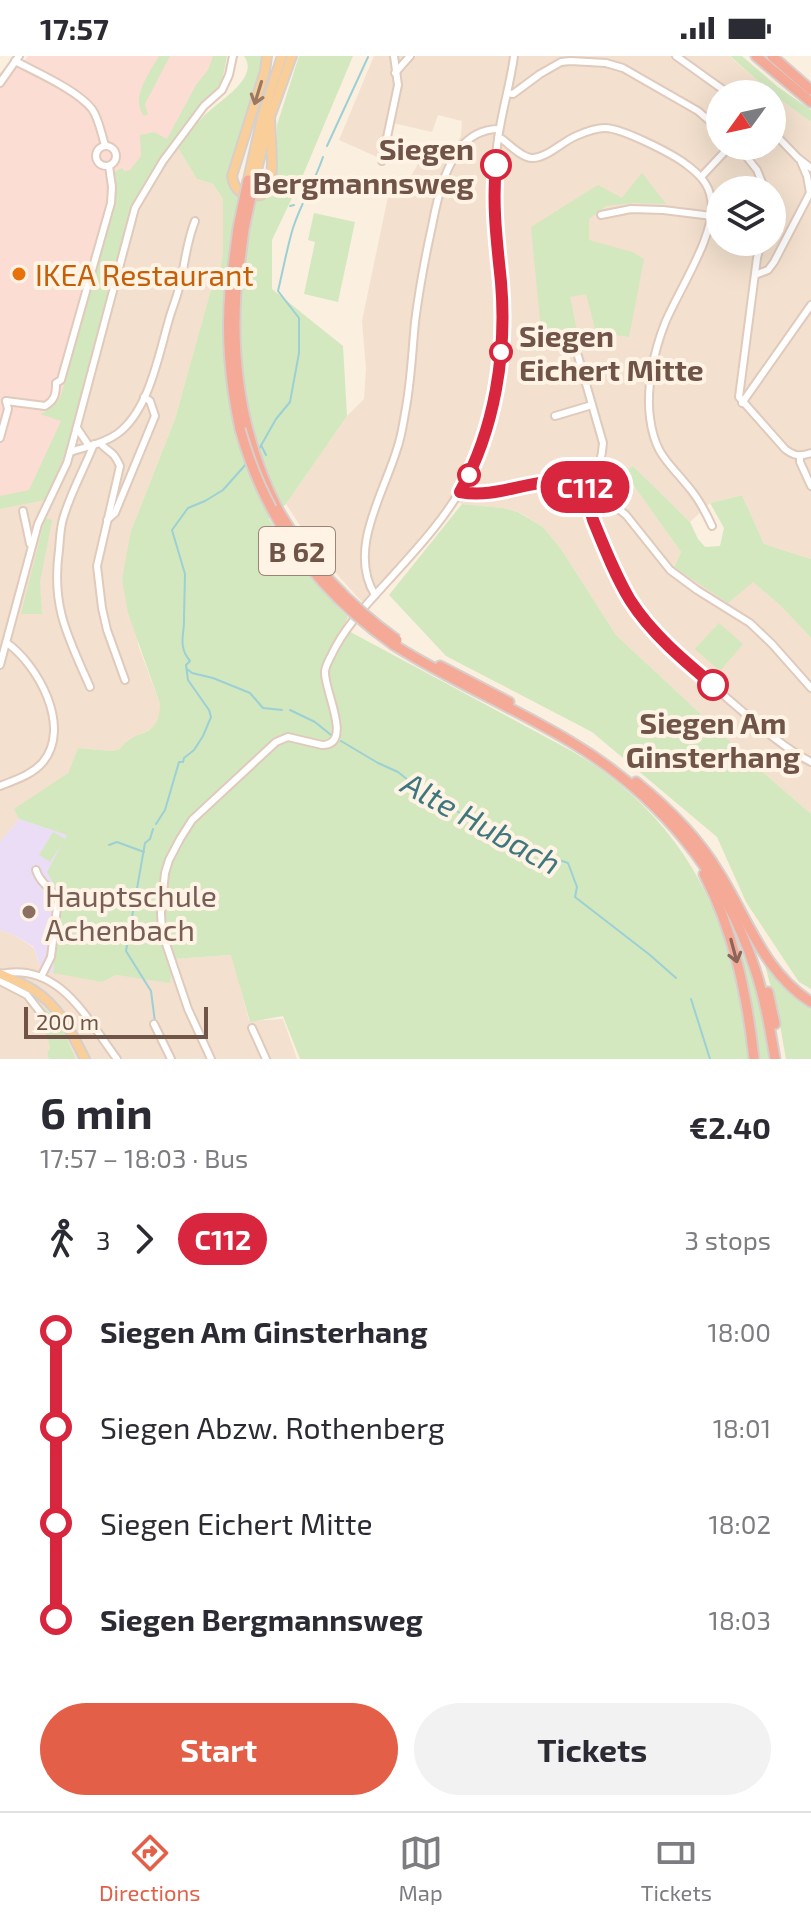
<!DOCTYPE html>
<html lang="en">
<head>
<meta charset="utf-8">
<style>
  body { margin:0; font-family:"Exo 2",sans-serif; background:#f2f2f3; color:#2b2b33; height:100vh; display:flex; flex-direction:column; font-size:30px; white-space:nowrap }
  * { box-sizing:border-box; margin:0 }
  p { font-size:26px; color:#7c7c81 }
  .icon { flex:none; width:44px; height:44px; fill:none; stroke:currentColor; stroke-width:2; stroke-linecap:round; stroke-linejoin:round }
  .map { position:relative; height:1003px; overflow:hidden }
  .details { display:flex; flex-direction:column; background:#fff; flex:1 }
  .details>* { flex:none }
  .badge { padding:0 16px; border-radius:26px; font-size:28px; line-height:52px }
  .needle { width:52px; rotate:237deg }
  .controls { position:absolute; left:706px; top:24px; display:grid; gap:16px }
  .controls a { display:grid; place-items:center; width:80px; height:80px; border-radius:50%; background:#fff; box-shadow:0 8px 32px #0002; font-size:40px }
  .scale { position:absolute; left:24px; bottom:20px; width:184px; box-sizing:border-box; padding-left:8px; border:4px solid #715448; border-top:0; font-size:22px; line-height:28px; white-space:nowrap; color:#715448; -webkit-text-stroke:6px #fff3e5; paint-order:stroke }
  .map>.badge { position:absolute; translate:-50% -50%; box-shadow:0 0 0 4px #fff }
  .legs { display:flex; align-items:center; gap:12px; height:88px; padding:0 40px; font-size:26px }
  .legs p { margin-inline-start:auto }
  .summary { display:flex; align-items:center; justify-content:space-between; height:136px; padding:0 40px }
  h1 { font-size:44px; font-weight:700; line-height:60px }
  .button { display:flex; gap:16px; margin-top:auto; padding:16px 40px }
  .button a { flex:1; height:92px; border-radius:48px; background:#e35f47; color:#fff; font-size:32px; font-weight:700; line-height:92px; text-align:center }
  .button a+a { background:#f2f2f3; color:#2b2b33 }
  ul { padding:0 40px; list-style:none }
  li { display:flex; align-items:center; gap:28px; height:96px; font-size:30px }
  li i { display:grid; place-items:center; width:12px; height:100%; margin:0 10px; background:currentColor }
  li i::after { content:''; width:20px; height:20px; margin:-10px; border:6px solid; border-radius:50%; background:#fff }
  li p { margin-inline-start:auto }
  li:first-child i { background:linear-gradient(#0000 50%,currentColor 0) }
  li:last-child i { background:linear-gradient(currentColor 50%,#0000 0) }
  .status { display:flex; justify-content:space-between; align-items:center; height:56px; padding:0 40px; background:#fff; direction:ltr }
  .status svg { height:22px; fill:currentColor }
  .dock { display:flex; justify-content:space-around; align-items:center; height:112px; border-top:2px solid #e1e1e2; background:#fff; font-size:22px; color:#7c7c81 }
  .dock a { display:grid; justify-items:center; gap:4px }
  .dock .current { color:#e35f47 }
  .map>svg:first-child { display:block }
  .residential { fill:#f3e0ce; fill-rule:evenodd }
  .commercial { fill:#fcddd3 }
  .education { fill:#ecddf7 }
  .green { fill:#d3e8bf }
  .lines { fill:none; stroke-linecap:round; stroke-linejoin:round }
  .stream { stroke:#9cd0d5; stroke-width:2 }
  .minor-casing { stroke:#dfcabc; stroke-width:10 }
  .major-casing { stroke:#d7cfcc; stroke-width:12 }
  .highway-casing { stroke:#d7cfcc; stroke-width:13 }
  .minor { stroke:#fff; stroke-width:6 }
  .major { stroke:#f9ce99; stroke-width:8 }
  .highway { stroke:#f5a997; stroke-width:9 }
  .highway-bridge-casing { stroke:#d7cfcc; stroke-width:13; stroke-linecap:butt }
  .highway-bridge { stroke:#f5a997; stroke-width:9 }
  .oneway { stroke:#9a7960 }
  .oneway2 { stroke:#8b6558 }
  .line-1-casing { stroke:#fff; stroke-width:18 }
  .line-1 { stroke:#d7263d; stroke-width:12 }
  .stop-1-dot { fill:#fff; stroke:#d7263d; stroke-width:4 }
  .food-dot { fill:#e8710a; stroke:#fff3e5; stroke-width:3 }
  .education-dot { fill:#8d6e63; stroke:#fff3e5; stroke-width:3 }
  .labels { text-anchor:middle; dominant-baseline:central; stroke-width:8; stroke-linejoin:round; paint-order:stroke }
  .shield { fill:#fff3e5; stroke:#9c8477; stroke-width:2 }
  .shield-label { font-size:28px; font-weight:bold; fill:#715448 }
  .stop-label { font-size:30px; font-weight:bold; fill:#715448; stroke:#fff3e5; text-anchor:end }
  .food-label { font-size:30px; fill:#c56008; stroke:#fff3e5; text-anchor:start }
  .education-label { font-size:30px; fill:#785e54; stroke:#fff3e5; text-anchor:start }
  .water-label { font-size:32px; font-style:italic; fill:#3f777e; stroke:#fff3e5 }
</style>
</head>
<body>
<div class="status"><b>17:57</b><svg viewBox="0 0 49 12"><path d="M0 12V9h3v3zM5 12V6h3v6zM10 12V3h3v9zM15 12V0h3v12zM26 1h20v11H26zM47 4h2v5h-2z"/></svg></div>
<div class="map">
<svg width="811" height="1003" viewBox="0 0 811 1003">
  <rect width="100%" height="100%" fill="#fbefe0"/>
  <g class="residential">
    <path d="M 374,0 L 729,0 L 774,39 L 811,66 L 811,503 L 764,488 L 742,439 L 710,447 L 690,466 L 633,410 L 624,416 L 681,496 L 674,510 L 753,526 L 781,550 L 811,582 L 811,758 L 764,717 L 616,579 L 561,493 L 543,471 L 519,456 L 503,452 L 462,448 L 452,442 L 428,474 L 362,546 L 318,497 L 286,448 L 347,360 L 364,343 L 366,313 L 362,265 L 390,131 L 404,133 L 430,86 L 451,98 L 461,80 L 462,65 L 438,59 L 432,76 L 393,67 L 384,104 L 339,84 ZM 720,38 L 772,38 L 772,90 L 720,90 ZM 720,134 L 772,134 L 772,186 L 720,186 Z"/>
    <path d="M 168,89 L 178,92 L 197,123 L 213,128 L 223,143 L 223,196 L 221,210 L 210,237 L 175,363 L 131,475 L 138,589 L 160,648 L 160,661 L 154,671 L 137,680 L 120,693 L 112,695 L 78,692 L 68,717 L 15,753 L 19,763 L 0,786 L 0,453 L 46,444 L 63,403 L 75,364 L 130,156 Z"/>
    <path d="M 0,874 L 14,879 L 34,892 L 41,914 L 102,926 L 116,919 L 170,926 L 174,903 L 232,899 L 249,965 L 283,963 L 297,1003 L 76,1003 L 60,967 L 39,956 L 50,991 L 47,998 L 49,1003 L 0,1003 Z"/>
  </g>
  <path class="commercial" d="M 28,0 L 217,0 L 130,156 L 75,364 L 63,403 L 46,444 L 0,453 L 0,17 L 25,4 Z"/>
  <path class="education" d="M 19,763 L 68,779 L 60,839 L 53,917 L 41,914 L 34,891 L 14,879 L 0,874 L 0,786 Z"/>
  <g class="green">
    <path d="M 159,0 L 170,0 L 146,46 L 145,49 L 148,58 L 144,60 C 130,41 149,18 159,0 Z"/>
    <path d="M 213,0 L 227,0 L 223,21 L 218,31 L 170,90 L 168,90 L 130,156 L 75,364 L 63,403 L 46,444 L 0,453 L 0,440 L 29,434 L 61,365 L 40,358 C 50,353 56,350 61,339 L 115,141 L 115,116 L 122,112 L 124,115 L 130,114 L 141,100 L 140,79 L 154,76 L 167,83 L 196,29 L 208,14 Z"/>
    <path d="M 244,0 L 264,0 L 264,6 L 230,127 C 235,139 242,144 256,146 L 270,139 L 277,127 L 277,69 L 299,0 L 353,0 L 303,119 L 272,184 L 272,233 L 343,290 L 347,360 L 286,448 L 269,463 C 294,500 316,530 348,561 L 343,572 L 568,693 C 580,700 592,707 604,716 C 680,773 720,844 738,936 C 742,958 748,980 749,1003 L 300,1003 L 283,960 L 250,966 L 231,899 L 174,903 L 170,927 L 116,919 L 102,926 L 53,917 L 60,839 L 47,816 L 62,788 L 50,806 L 39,799 L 53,776 L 65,783 L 67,779 L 19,763 L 14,753 L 68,717 L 78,692 L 112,695 L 120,693 C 136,671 160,684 160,648 L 128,557 L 122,523 L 131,475 L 175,363 L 210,237 L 221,210 L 223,196 L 223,143 L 213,128 L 197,123 L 178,92 C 186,82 193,71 202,62 C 215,47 261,23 244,0 Z"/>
    <path d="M 730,0 L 742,0 L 778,31 L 811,54 L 811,66 L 774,39 Z"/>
    <path d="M 642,117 L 666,148 L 634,147 L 606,150 L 589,163 L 589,184 L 632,196 L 644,203 L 629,281 L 596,276 L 586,238 L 570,241 L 578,279 L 547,293 L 542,284 L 531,171 L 598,129 L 622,142 Z"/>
    <path d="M 314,157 L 355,166 L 338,246 L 304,238 L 315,186 L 308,184 Z"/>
    <path d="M 633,410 L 690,466 L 698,483 L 705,491 L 720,490 L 724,472 L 710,447 L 742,439 L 764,488 L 811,503 L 811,582 L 781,550 L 753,526 L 728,547 L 674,511 L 681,496 L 624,416 Z"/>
    <path d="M 462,448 L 503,452 L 518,456 L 543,471 L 561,493 L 616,579 L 764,717 L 811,758 L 811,933 L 799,926 L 746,846 L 717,781 L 592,676 L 446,600 L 389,539 Z"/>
    <path d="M 45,462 L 52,464 L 40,526 L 42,558 L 21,558 Z"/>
    <path d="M 719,567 L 743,588 L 720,615 L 695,593 Z"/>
    <path d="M 728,860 C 750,906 762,953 770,1003 L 758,1003 L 745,919 Z"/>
    <path d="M 765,909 L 811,948 L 811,1003 L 786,1003 L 778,958 Z"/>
    <path d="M 35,943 L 60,967 L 76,1003 L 49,1003 L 47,998 L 50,991 Z"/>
  </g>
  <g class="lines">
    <g class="stream">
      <path d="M 327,90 L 368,1"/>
      <path d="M 290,150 L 294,149"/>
      <path d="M 261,389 L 266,399"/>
      <path d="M 259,393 L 276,363 L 290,346 L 299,297 L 299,262 L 278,235 C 283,214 287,192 293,172 C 301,147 315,125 323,101"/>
      <path d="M 187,613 L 192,617 L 213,622 L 250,637 L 263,652 L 282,654"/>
      <path d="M 290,654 L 315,666 L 331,679"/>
      <path d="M 341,685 L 378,707 L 398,716 L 418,732 L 451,751 L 498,783 L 568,807 L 577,831 L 575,841 L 650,899 L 676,922"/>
      <path d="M 156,768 L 165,754 L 179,706 L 183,706 L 184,702 L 194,694 L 203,680 L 211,661 L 209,654 L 188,624 L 186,609 L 190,605 C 177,589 185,578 184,561 L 185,518 L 172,474 L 188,452 L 205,445 L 223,434 L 247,407"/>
      <path d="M 153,773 L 150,783 L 145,787 L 126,895 L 151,935 L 155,966"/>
      <path d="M 109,789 L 117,786 L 144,796"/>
      <path d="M 691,943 L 710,1003"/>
    </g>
    <defs>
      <g id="minor">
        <path d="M 676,0 L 729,38"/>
        <path d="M 15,5 C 36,16 77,34 92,53 C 99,63 101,77 105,89"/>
        <path d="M 395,17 L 410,0"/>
        <path d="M 0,27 L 19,0"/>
        <path d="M 507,37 L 513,38 L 540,18 L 561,6 L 570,5 L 606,7 L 623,12 L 698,55 L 720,74"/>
        <path d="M 772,75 L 798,102 L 811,112"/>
        <path d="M 498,82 L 502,83 C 510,89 523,103 533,102 C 548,101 562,86 576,80 C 585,76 595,72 605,72 C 622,72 673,98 687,109 C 699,118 709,128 711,143 C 718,176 678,235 665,267 C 654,295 646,331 650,362 C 655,400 669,406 691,434 C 700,445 706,457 712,470"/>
        <circle cx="106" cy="100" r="10"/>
        <path d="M 738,90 L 757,114 L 765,134"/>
        <path d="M 382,105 L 398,29 L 394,0"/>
        <path d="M 801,106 L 807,120 L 810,137"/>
        <path d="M 701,121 L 730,90"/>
        <path d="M 601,159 L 631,153 L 663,154 L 712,160"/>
        <path d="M 761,186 L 757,202 L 739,341 L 785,393 C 794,400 800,401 811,397"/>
        <path d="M 755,219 L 768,214 L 774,206 L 811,135"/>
        <path d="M 578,300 L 603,387 C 602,404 597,418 590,433"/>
        <path d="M 6,345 L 45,350 C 55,344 56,338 56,327 L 61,324 L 111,147 L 112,131 L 109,110"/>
        <path d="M 742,347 L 811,249"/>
        <path d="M 555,360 L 592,349"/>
        <path d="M 77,372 L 89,390"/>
        <path d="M 0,382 L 8,353 L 6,345"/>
        <path d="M 100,387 C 110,398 113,394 120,410 L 97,510 L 102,552 L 107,574 L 125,624"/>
        <path d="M 70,396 C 85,391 103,388 117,378 C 148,356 158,302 168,267 C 171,255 176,244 179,232 C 185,209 186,187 195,165"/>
        <path d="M 800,400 L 800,406 L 811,430"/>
        <path d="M 460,436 L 476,439 L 546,425 L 562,425 L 584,430 L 601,439 L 626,459 L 670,514 L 697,534 L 750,567 L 772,588 L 811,632"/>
        <path d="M 595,436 L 590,453 L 593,464 C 605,492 615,522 632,547 C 657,585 694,613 728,643 C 754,665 780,690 811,706"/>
        <path d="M 23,455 L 30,488"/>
        <path d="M 107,464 L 115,457 L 155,360 L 150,345 L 144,341"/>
        <path d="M 375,539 C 347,494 384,437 397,393 C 401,382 403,369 405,357 C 411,327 412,297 415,266 C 419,234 425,202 432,170 C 437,144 443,117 458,95 C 468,81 482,73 499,73"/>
        <path d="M 0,609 L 38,468 L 67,407 L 72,389 L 135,152 L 163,105 L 204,50 L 222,34 L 229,19 L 233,0"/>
        <path d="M 90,631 C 68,581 51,551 59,494 C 60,484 60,473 63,463 C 70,438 84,413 94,388"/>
        <path d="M 0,730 C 15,724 32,719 43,706 C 72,671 38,609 7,587"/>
        <path d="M 36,814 C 40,828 51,831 58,843 L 51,901 L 41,921"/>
        <path d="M 0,918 C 59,905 87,963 117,1003"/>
        <path d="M 0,919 L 2,926 L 27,939 L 51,970"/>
        <path d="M 154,968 L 171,1003"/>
        <path d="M 252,972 L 266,1003"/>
        <path d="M 211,1003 L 188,953 L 162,876 L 161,857 L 165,817 L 169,804 L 180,783 L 192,764 L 276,686 L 288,681 L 322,689 C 354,689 324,635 325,616 C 325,611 329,604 331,600 C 344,572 365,550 386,527 C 417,493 449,459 470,417 C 498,362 506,289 501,228 C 499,202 493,176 494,150 C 494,124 495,96 500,71 C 504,47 511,24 514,0"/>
      </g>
      <g id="major">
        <path d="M 267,0 L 265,15 L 232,120 C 234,135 245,143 261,139 L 271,128 L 272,106 L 270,61"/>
        <path d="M 248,124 L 262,61 L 282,0"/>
        <path d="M 254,126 L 270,61 L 292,0"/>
        <path d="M 0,918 C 12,923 25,928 35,935 C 60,951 72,978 85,1003"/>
      </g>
      <g id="highway">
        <path d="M 756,0 L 811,46"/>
        <path d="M 772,0 L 811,34"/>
        <path d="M 230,235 C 226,282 230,327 240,373"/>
        <path d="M 236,236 C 231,312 243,385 278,454"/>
        <path d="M 394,589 C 451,625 513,651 571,686 C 658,738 724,817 755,913 C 765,943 770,973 775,1003"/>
        <path d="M 440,610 L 509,646"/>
        <path d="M 636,726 C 668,752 698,781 719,817 C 747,861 764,917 811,946"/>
        <path d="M 704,818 C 734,876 747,939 754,1003"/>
        <path d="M 768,936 L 775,968"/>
      </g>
    </defs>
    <use href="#minor" class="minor-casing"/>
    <use href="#major" class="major-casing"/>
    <use href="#highway" class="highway-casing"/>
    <use href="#minor" class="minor"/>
    <use href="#major" class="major"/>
    <use href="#highway" class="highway"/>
    <defs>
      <g id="highway-bridge">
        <path d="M 230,235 L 238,172 L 248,124"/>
        <path d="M 236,236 L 244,173 L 254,126"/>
        <path d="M 240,373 C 265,463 317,535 394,589"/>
        <path d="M 278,454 C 309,507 348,549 397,584"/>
      </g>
    </defs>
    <use href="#highway-bridge" class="highway-bridge-casing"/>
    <use href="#highway-bridge" class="highway-bridge"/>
  </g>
  <defs><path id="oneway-shaft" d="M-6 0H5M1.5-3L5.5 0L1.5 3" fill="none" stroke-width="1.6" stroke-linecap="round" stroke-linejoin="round" transform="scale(2)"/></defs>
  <use class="oneway" href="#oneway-shaft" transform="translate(258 37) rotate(107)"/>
  <use class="oneway2" href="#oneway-shaft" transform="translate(734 895) rotate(75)"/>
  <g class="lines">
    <defs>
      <path id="line-1" d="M 496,109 C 492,149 497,187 501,226 C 507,297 495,373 460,436 C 509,445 544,409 595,436 L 590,453 L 593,464 C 604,491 615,519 630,544 C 651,577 683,604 713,629"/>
    </defs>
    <use href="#line-1" class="line-1-casing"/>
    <use href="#line-1" class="line-1"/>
  </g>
  <g class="stop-1-dot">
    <circle cx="496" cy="109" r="14"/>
    <circle cx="501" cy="296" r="10"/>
    <circle cx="469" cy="419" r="10"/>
    <circle cx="713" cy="629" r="14"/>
  </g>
  <circle class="food-dot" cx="19" cy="218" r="8"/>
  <circle class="education-dot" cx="29" cy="856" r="8"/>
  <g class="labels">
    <rect class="shield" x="259" y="471" width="76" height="48" rx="6"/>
    <g class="shield-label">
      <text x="297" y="495">B 62</text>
    </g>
    <g class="stop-label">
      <text x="474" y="92">Siegen<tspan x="474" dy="34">Bergmannsweg</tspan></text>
      <text x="519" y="279" text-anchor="start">Siegen<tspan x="519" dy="34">Eichert Mitte</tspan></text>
      <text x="713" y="666" text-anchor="middle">Siegen Am<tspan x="713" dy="34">Ginsterhang</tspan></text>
    </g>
    <g class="food-label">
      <text x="35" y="218">IKEA Restaurant</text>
    </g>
    <g class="education-label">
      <text x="45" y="839">Hauptschule<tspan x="45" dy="34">Achenbach</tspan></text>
    </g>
    <g class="water-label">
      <text transform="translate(482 766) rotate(29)">Alte Hubach</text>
    </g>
  </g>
</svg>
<div class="controls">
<a><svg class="needle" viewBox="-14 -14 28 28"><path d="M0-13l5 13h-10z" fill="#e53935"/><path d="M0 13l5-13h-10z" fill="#7c7c81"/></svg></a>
<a><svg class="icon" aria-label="layers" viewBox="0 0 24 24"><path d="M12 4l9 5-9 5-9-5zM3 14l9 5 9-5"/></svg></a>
</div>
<div class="scale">200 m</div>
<b class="badge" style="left:585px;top:431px;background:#d7263d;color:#fff">C112</b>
</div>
<section class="details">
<div class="summary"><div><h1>6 min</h1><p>17:57 – 18:03 · Bus</p></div><b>€2.40</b></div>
<div class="legs"><svg class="icon" aria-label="walk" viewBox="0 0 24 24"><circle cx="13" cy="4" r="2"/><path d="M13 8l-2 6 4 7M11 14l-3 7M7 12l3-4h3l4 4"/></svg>3<svg class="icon" aria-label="forward" viewBox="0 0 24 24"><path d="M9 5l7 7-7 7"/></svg><b class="badge" style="background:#d7263d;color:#fff">C112</b><p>3 stops</p></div>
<ul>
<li><i style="color:#d7263d"></i><b>Siegen Am Ginsterhang</b><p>18:00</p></li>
<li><i style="color:#d7263d"></i><span>Siegen Abzw. Rothenberg</span><p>18:01</p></li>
<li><i style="color:#d7263d"></i><span>Siegen Eichert Mitte</span><p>18:02</p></li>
<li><i style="color:#d7263d"></i><b>Siegen Bergmannsweg</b><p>18:03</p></li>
</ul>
<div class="button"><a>Start</a><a>Tickets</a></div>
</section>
<nav class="dock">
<a class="current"><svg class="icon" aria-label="directions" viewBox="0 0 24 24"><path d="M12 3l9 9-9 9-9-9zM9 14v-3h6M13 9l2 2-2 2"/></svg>Directions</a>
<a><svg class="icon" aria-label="map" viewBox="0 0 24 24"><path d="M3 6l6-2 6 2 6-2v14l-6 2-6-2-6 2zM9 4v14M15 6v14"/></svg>Map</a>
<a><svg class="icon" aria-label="tickets" viewBox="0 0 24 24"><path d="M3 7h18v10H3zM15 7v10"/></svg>Tickets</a>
</nav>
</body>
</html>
